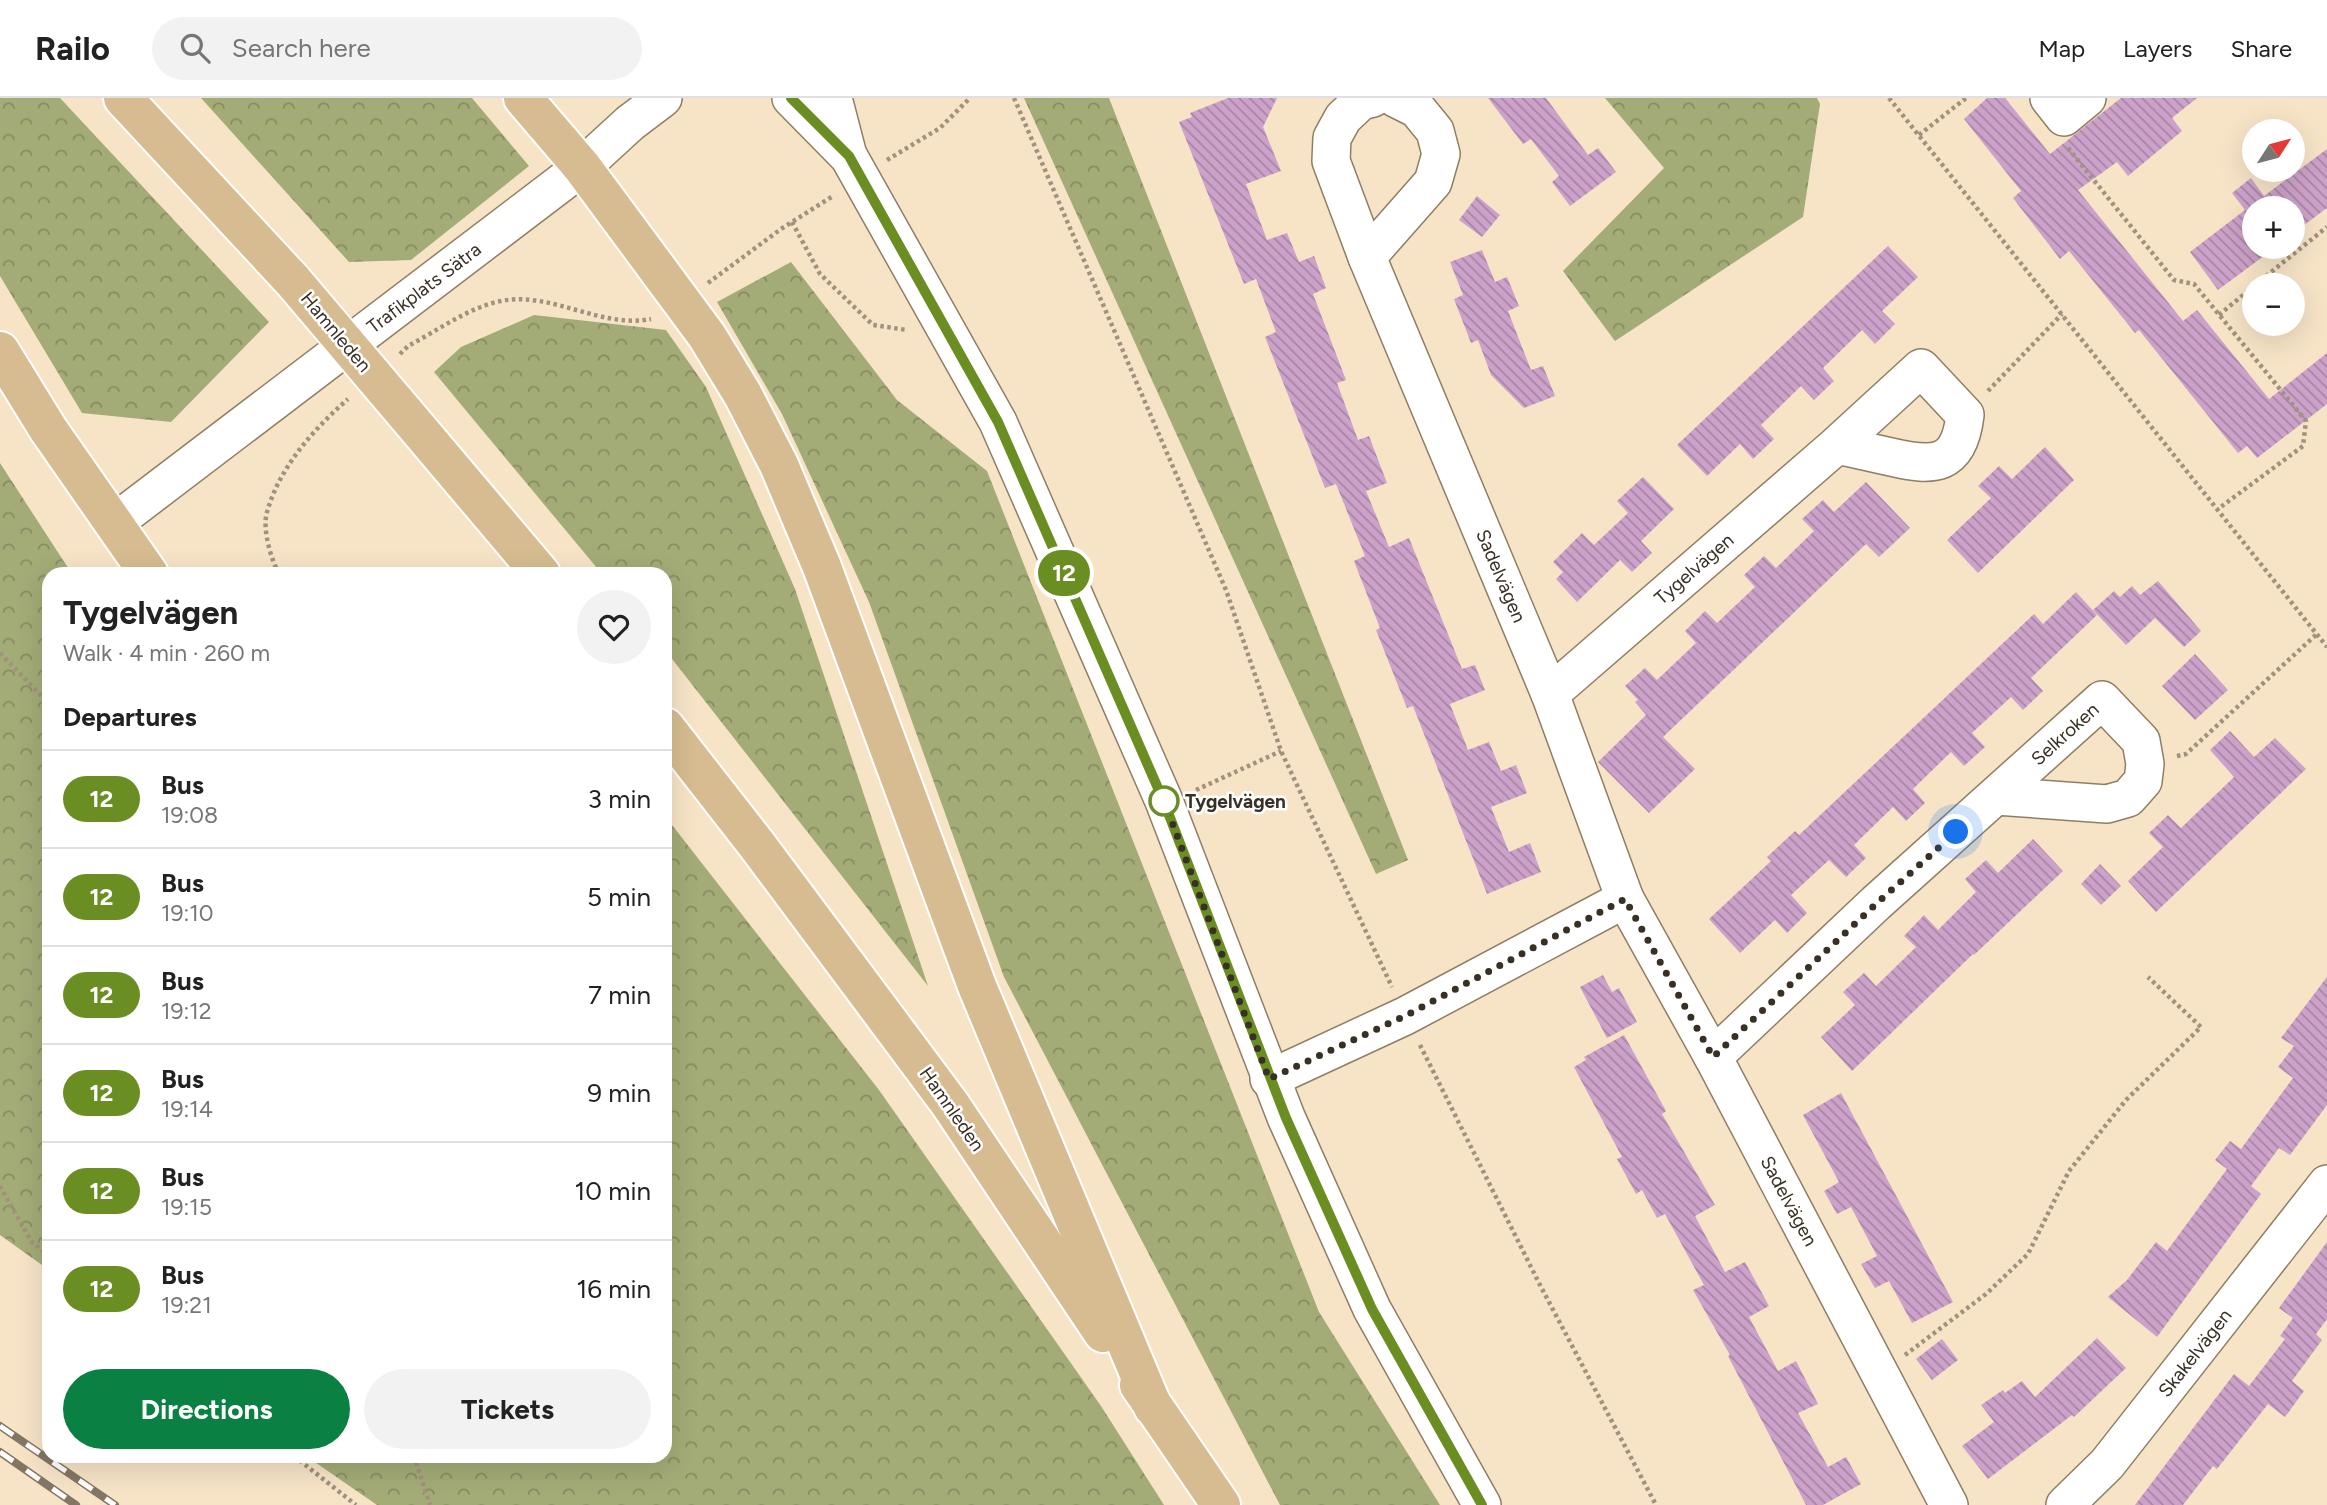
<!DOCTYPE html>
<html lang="en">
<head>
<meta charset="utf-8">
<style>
  body { margin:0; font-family:Figtree,sans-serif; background:#f2f2f2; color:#222; height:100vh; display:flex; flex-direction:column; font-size:26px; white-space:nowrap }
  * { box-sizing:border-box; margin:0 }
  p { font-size:23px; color:#767676 }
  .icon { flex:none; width:38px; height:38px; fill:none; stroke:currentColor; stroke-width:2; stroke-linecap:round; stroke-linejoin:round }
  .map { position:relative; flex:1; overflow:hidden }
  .side { position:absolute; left:42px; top:469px; width:630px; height:896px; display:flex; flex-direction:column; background:#fff; border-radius:21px; box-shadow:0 7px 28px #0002 }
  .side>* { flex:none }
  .badge { padding:0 14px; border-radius:23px; font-size:24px; line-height:46px }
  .needle { width:46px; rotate:54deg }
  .fabs { position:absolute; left:2242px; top:21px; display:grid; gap:14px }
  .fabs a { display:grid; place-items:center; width:63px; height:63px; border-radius:50%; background:#fff; box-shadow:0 7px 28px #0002; font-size:35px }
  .you { position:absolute; width:35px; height:35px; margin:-18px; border:5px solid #fff; border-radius:50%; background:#1a73e8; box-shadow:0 0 0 10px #1a73e833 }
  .map>.badge { position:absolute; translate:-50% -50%; box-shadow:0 0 0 4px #fff }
  h2 { padding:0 21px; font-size:26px; line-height:63px }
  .round { display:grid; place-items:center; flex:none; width:74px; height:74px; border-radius:37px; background:#f2f2f2 }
  .headline { display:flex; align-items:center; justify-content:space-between; height:119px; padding:0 21px }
  h1 { font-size:33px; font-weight:700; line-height:52px }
  .cta { display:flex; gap:14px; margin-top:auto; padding:14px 21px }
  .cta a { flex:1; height:80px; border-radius:42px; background:#0b8043; color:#fff; font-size:28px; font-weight:700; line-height:80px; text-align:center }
  .cta a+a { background:#f2f2f2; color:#222 }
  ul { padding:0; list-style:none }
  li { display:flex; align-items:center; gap:21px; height:98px; padding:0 21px; border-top:2px solid #e0e0e0 }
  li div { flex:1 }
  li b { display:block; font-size:26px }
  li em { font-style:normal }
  li .badge { min-width:77px; font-weight:700; text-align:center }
  header { display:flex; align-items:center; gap:42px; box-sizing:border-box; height:98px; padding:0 35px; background:#fff; border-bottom:2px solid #e0e0e0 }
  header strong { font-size:33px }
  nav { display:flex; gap:38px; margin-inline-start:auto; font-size:24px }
  .search { width:490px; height:63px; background:#f2f2f2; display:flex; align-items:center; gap:18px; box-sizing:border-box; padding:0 24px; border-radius:38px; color:#767676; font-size:26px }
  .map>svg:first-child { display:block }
  .forest { fill:url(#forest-crowns) }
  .building { fill:url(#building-back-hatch) }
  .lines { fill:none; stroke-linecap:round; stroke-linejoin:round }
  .minor-casing { stroke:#8f7e64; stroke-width:40 }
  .major-casing { stroke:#fff; stroke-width:42 }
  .path { stroke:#a0927d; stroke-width:4.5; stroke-dasharray:3.5 3.5; stroke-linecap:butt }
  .minor { stroke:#fff; stroke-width:37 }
  .major { stroke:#d6bc90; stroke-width:38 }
  .rail-casing { stroke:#837664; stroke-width:8 }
  .rail { stroke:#fff; stroke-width:5; stroke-dasharray:16; stroke-linecap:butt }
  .major-bridge-casing { stroke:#fff; stroke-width:42; stroke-linecap:butt }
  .major-bridge { stroke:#d6bc90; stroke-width:38 }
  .line-casing { stroke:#fff; stroke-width:16 }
  .line { stroke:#6b8e23; stroke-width:10 }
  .walk { stroke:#383025; stroke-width:7; stroke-dasharray:0 12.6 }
  .stop-dot { fill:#fff; stroke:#6b8e23; stroke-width:3.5 }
  .labels { text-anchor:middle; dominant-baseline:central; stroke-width:5; stroke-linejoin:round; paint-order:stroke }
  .street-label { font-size:19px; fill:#383025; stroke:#fff }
  .stop-label { font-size:19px; font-weight:bold; fill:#383025; stroke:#fff; text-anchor:start }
</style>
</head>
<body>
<header>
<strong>Railo</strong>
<div class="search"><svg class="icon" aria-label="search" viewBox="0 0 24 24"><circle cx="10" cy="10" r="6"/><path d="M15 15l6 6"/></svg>Search here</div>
<nav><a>Map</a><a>Layers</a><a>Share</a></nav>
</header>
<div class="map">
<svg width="2327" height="1407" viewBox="0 0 2327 1407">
  <defs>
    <pattern id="forest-crowns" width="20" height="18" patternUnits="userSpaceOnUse" patternTransform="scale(1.75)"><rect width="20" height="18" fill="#a3ac77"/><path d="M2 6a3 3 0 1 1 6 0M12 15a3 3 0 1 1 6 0" fill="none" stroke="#868c61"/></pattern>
    <pattern id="building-back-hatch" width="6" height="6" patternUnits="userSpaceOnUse" patternTransform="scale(1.75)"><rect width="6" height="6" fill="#cda2ca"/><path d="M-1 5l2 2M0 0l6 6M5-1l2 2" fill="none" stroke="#a784a4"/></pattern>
  </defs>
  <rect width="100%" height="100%" fill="#f7e4c7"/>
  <g class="forest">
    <path d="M 0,0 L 60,0 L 269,224 L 171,324 L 82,315 L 0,178 Z"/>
    <path d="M 201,0 L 472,0 L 529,68 L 411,162 L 349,164 Z"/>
    <path d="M 1024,0 L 1109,0 L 1408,762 L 1376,776 Z"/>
    <path d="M 1605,0 L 1817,0 L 1820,6 L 1803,119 L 1615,243 L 1563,173 L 1664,70 Z"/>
    <path d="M 791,164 L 897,302 L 987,373 L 1319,1214 L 1440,1407 L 1280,1407 L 1004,879 L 869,504 L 782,316 L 717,204 Z"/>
    <path d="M 534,217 L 666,232 L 706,289 L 795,491 L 928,888 L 665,552 L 665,476 L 602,476 L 434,274 L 461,249 Z"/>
    <path d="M 0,365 L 72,476 L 49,476 L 49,1172 L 0,1137 Z"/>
    <path d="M 665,718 L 879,992 L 1101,1308 L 1164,1407 L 377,1407 L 306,1358 L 665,1358 Z"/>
  </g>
  <g class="building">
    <path d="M 1228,0 L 1277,0 L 1263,29 L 1281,73 L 1246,86 L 1267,142 L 1287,135 L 1299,164 L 1314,158 L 1326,190 L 1313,196 L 1346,282 L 1337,285 L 1358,342 L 1369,338 L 1387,385 L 1366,393 L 1389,449 L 1409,440 L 1462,571 L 1475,567 L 1485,592 L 1450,606 L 1468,652 L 1489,644 L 1501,673 L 1516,667 L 1527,695 L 1491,709 L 1509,754 L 1530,745 L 1541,774 L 1487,796 L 1413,608 L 1407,610 L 1376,532 L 1380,530 L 1354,463 L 1365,458 L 1336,386 L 1325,390 L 1265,239 L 1276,234 L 1256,181 L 1244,186 L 1179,24 L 1192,19 L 1190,15 Z"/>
    <path d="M 1488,0 L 1546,0 L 1588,57 L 1598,50 L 1616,74 L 1570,108 L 1552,84 L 1559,78 L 1531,41 L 1523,46 Z"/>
    <path d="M 1987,0 L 2005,0 L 2050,56 L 2121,0 L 2197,0 L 2172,20 L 2182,33 L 2128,78 L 2117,64 L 2078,92 L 2183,223 L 2197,212 L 2269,301 L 2327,255 L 2327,306 L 2257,360 L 2247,348 L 2238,355 L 2139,232 L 2135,235 L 2069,153 L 2060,161 L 2013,100 L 2021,93 L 1964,21 Z"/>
    <path d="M 2327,51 L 2327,110 L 2292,136 L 2292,110 L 2254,110 L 2254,149 L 2276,149 L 2218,192 L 2190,154 L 2245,112 L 2232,95 L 2251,80 L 2264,98 Z"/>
    <path d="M 1477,98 L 1500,117 L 1482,139 L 1459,122 Z"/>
    <path d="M 1888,148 L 1918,179 L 1882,213 L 1895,226 L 1875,246 L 1862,232 L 1823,270 L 1834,283 L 1814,302 L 1801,288 L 1761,327 L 1774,341 L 1753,361 L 1740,346 L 1707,378 L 1677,347 Z"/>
    <path d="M 1482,152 L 1495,184 L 1507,179 L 1519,208 L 1508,213 L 1531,272 L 1543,268 L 1555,298 L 1524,310 L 1491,277 L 1478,242 L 1471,245 L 1454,201 L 1463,197 L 1450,164 Z"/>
    <path d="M 2045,349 L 2074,382 L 1978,475 L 1947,442 L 1991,400 L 1978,388 L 1999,368 L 2012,381 Z"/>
    <path d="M 1643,379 L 1674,411 L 1641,443 L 1652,455 L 1632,474 L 1620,462 L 1577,504 L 1556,481 L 1563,474 L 1553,464 L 1582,435 L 1594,447 L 1628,415 L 1617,403 Z"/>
    <path d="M 1866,384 L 1910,430 L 1879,459 L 1866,446 L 1663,639 L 1695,671 L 1649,715 L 1598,664 L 1646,617 L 1635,604 L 1638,602 L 1625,588 L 1645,570 L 1657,582 L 1696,545 L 1685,533 L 1705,513 L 1717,525 L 1755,489 L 1744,477 L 1764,458 L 1776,470 L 1814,433 L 1802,421 L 1823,402 L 1834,414 Z"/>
    <path d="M 2158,483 L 2201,533 L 2184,549 L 2155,520 L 2126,547 L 2093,512 L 2114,493 L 2120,499 L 2132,488 L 2140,497 Z"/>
    <path d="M 2076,494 L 2097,517 L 2031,580 L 2043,593 L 2023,612 L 2011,599 L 1972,635 L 1985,649 L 1964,668 L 1951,654 L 1913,691 L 1925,705 L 1906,723 L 1893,709 L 1854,747 L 1866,760 L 1846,779 L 1829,762 L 1791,797 L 1807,815 L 1787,835 L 1775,822 L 1740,855 L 1709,821 L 1771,763 L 1767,759 L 1795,733 L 1799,737 L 2034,516 L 2043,526 Z"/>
    <path d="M 2195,556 L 2228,592 L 2195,622 L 2162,588 Z"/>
    <path d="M 2230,633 L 2254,659 L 2275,640 L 2306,671 L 2156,814 L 2128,783 L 2163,749 L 2149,735 L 2168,717 L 2181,730 L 2234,679 L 2210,652 Z"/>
    <path d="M 2033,741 L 2063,773 L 1974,857 L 1973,856 L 1852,973 L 1821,939 L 1855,907 L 1843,894 L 1864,875 L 1876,888 L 1916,849 L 1904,838 L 1924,817 L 1938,832 L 1976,794 L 1965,781 L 1986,762 L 1998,775 Z"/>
    <path d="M 2100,766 L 2121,788 L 2101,807 L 2081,786 Z"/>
    <path d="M 1603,877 L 1612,894 L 1619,890 L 1637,924 L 1607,940 L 1580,889 Z"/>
    <path d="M 2327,879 L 2327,1007 L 2290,1057 L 2279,1050 L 2251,1088 L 2261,1096 L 2157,1239 L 2108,1199 L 2127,1182 L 2156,1144 L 2167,1153 L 2227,1071 L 2215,1062 L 2230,1043 L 2241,1051 L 2293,980 L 2278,969 L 2294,948 L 2281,940 Z"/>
    <path d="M 1624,937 L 1666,1013 L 1662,1016 L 1715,1107 L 1695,1118 L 1725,1174 L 1745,1164 L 1769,1208 L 1749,1219 L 1778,1273 L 1796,1263 L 1818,1306 L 1798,1315 L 1828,1369 L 1846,1359 L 1861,1386 L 1823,1407 L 1806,1407 L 1728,1258 L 1730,1257 L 1693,1192 L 1704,1187 L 1665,1116 L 1657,1120 L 1642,1092 L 1636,1096 L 1617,1061 L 1622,1059 L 1574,969 L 1586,962 L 1584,959 Z"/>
    <path d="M 1841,995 L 1953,1204 L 1912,1225 L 1889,1183 L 1875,1190 L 1861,1166 L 1877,1158 L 1851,1109 L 1837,1116 L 1824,1093 L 1839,1084 L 1803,1017 Z"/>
    <path d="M 2327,1144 L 2327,1221 L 2316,1236 L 2322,1242 L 2292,1283 L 2304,1293 L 2285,1319 L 2268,1306 L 2217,1371 L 2213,1368 L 2183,1407 L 2135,1407 L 2234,1276 L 2249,1288 L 2285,1241 L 2280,1238 L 2293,1220 L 2279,1210 Z"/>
    <path d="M 2097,1240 L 2126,1270 L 2074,1319 L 2072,1317 L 1988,1381 L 1962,1348 L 1994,1324 L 1981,1307 L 2003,1292 L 2005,1295 L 2022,1283 L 2035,1299 Z"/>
    <path d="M 1942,1241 L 1958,1262 L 1932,1282 L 1916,1261 Z"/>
  </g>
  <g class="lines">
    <defs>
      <g id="minor">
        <path d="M 791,0 L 849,59 L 998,324 L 1164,703 L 1286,1019 L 1372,1211 L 1482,1407"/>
        <path d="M 833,0 L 847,54"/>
        <path d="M 1373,0 L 1361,3 L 1343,20 L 1332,40 L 1331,63 L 1367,159 L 1550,596 L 1625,801 L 1713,959 L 1949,1407"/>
        <path d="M 2049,0 L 2064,19 L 2087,0"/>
        <path d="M 1367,159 L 1433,84 L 1441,56 L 1435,33 L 1417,11 L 1395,0"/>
        <path d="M 114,425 L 582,69 L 630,25 L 663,0"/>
        <path d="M 1550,596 L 1837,347 L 1921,270 L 1965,317 C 1959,369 1934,369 1891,359 C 1873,355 1855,351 1837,347"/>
        <path d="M 1713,959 L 1876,805 L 2102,602 L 2141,643 L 2145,666 L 2143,683 L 2128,700 L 2107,706 L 1996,698"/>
        <path d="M 1269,981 L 1405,918 L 1625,801"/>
        <path d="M 2065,1407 L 2107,1366 L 2327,1086"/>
      </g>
      <g id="major">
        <path d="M 123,0 L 293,183"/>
        <path d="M 523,0 L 582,69 L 707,238 L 743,297 L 779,367 L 822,469 L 977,888 L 1153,1309"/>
        <path d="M 0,253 L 48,331 L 149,476"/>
        <path d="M 404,314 L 541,476"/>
        <path d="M 665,629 L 757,747 L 950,1006 L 1103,1235"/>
        <path d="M 1139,1287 L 1221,1407"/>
      </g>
    </defs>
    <use href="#minor" class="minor-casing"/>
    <use href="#major" class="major-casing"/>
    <g class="path">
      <path d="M 1014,0 L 1226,492 L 1281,653 L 1392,889"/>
      <path d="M 1889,0 L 2327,549"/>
      <path d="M 1919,37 L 1966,0"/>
      <path d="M 2068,50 L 2174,182 L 2194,186 L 2306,323 L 2303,348 L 2218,411"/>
      <path d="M 887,62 L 940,30 L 970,0"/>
      <path d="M 792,124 L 820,176 L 873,227 L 907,232"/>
      <path d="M 708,185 L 781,131 L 833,98"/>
      <path d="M 2255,187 L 2327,129"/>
      <path d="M 2219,217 L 2254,188"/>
      <path d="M 400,256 L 408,248 C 437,233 469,209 501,203 C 552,193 601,231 651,221"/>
      <path d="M 1988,293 L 2062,216"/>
      <path d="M 279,476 C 271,461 262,431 267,414 C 280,368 314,331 348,301"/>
      <path d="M 0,555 L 49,606"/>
      <path d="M 2177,658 L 2186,656 L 2318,535"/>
      <path d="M 1196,692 L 1281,653"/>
      <path d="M 1420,947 L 1540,1187 L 1656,1407"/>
      <path d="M 0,1088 L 31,1143 L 49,1158"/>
      <path d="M 1905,1257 L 1986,1196 L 2028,1156 L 2069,1073 L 2126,1002 L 2201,929 L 2148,879"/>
      <path d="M 294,1358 L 356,1407"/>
      <path d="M 414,1358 L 430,1407"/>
    </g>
    <use href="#minor" class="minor"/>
    <use href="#major" class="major"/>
    <defs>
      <g id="rail">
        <path d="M 0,1328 L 115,1407"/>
        <path d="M 0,1354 L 76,1407"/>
      </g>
    </defs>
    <use href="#rail" class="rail-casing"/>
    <use href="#rail" class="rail"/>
    <defs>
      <path id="major-bridge" d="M 293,183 L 404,314"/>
    </defs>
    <use href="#major-bridge" class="major-bridge-casing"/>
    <use href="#major-bridge" class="major-bridge"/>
  </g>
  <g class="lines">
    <defs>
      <path id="line" d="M 791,0 L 849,58 L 998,324 L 1164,704 L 1286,1020 L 1372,1211 L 1482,1407"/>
    </defs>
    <use href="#line" class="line-casing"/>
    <use href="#line" class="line"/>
    <path class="walk" d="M 1164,703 L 1269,981 L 1405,918 L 1625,801 L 1713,959 L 1876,806 L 1956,734"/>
  </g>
  <circle class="stop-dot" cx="1164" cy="703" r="14"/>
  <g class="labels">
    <g class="street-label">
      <text transform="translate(424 190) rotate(-37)">Trafikplats Sätra</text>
      <text transform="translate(336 234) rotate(50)">Hamnleden</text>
      <text transform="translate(1694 471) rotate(-41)">Tygelvägen</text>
      <text transform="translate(1501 478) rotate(67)">Sadelvägen</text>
      <text transform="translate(2065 636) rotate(-42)">Selkroken</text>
      <text transform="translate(952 1011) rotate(55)">Hamnleden</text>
      <text transform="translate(1789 1103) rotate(62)">Sadelvägen</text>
      <text transform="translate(2195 1255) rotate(-52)">Skakelvägen</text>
    </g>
    <g class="stop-label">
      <text x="1185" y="703">Tygelvägen</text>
    </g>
  </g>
</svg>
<div class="fabs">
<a><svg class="needle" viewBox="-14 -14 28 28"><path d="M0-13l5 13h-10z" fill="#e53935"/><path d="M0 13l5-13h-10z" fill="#767676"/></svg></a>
<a>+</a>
<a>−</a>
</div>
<div class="you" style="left:1956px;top:734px"></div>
<b class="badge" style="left:1064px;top:475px;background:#6b8e23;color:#fff">12</b>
<section class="side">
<div class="headline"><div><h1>Tygelvägen</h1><p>Walk · 4 min · 260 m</p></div><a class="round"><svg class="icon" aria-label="heart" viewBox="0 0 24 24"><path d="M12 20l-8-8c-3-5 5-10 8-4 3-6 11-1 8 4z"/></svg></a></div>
<h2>Departures</h2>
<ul>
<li><span class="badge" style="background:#6b8e23;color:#fff">12</span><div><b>Bus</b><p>19:08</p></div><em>3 min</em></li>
<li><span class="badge" style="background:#6b8e23;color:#fff">12</span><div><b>Bus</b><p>19:10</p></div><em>5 min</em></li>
<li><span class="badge" style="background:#6b8e23;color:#fff">12</span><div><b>Bus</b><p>19:12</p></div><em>7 min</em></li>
<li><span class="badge" style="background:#6b8e23;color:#fff">12</span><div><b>Bus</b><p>19:14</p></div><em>9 min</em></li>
<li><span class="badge" style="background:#6b8e23;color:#fff">12</span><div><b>Bus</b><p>19:15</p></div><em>10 min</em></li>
<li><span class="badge" style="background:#6b8e23;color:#fff">12</span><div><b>Bus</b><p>19:21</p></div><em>16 min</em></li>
</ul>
<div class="cta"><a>Directions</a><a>Tickets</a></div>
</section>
</div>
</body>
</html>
